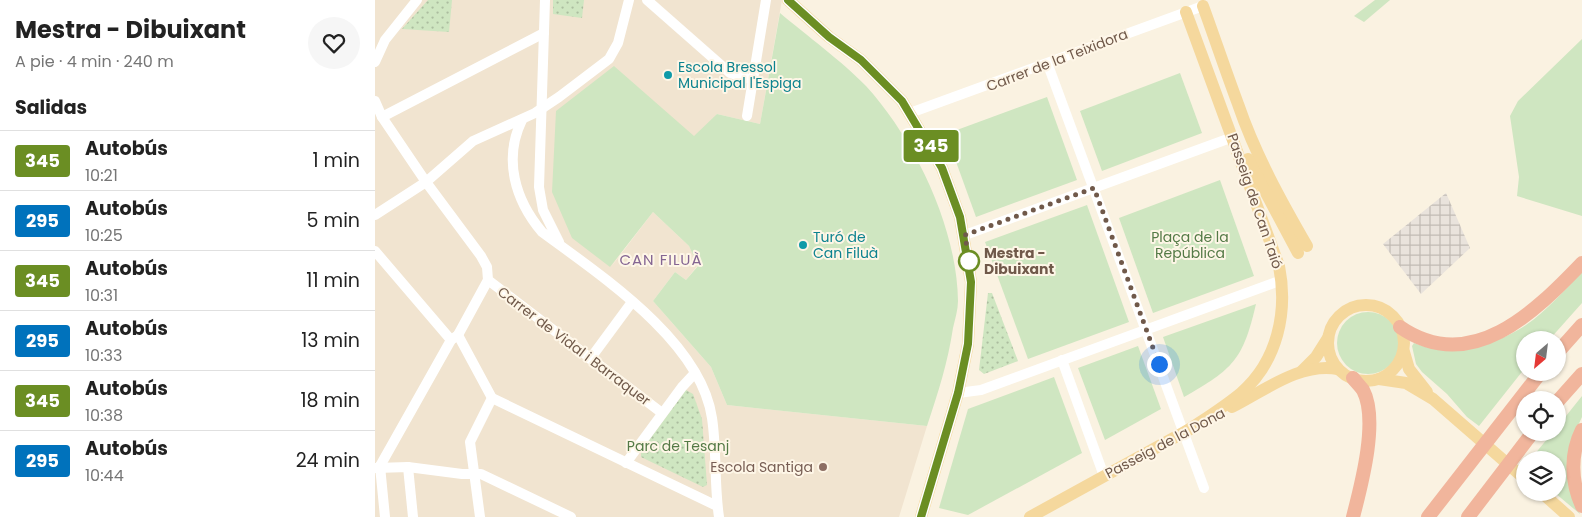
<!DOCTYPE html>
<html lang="es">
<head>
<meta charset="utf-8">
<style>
  body { margin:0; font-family:Poppins,sans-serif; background:#f6f6f6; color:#222; height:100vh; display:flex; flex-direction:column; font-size:19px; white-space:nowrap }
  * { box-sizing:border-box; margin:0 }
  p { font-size:16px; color:#767676 }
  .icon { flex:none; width:28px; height:28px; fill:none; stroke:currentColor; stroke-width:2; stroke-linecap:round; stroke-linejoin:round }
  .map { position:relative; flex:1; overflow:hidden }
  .drawer { display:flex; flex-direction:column; background:#fff; width:375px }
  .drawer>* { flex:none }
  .badge { padding:0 10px; border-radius:4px; font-size:18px; line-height:32px }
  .needle { width:32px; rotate:208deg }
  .buttons { position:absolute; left:1141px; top:331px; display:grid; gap:10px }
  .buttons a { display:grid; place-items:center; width:50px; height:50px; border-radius:50%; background:#fff; box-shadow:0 1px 4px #0004; font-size:25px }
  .you { position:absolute; width:25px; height:25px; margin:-12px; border:4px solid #fff; border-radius:50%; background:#1a73e8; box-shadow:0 0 0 8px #1a73e833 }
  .map>.badge { position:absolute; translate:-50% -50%; box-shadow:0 0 0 2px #fff }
  h2 { padding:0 15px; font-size:19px; line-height:45px }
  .round { display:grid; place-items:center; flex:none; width:52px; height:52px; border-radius:26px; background:#f6f6f6 }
  .head { display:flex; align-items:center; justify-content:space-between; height:85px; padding:0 15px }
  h1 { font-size:24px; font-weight:700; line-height:38px }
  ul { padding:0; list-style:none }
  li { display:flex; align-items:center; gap:15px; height:60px; padding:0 15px; border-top:1px solid #e0e0e0 }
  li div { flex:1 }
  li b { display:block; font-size:19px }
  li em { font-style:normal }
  li .badge { min-width:55px; font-weight:700; text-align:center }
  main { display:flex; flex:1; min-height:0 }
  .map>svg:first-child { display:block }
  .residential { fill:#f1e4d0 }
  .industrial { fill:url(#industrial-grid) }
  .grass { fill:#cfe6c1 }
  .park { fill:url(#park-dots) }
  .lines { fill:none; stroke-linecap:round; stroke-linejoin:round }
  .minor { stroke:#fff; stroke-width:10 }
  .major { stroke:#f5d89d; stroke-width:12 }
  .highway { stroke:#f1b59c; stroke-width:14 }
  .line-casing { stroke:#fff; stroke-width:11 }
  .line { stroke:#6b8e23; stroke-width:8 }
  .walk { stroke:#70594a; stroke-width:5; stroke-dasharray:0 9 }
  .culture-dot { fill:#0f9aa8; stroke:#fef6e7; stroke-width:2 }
  .stop-dot { fill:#fff; stroke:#6b8e23; stroke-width:2.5 }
  .education-dot { fill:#8d6e63; stroke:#fef6e7; stroke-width:2 }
  .labels { text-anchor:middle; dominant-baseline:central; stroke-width:4; stroke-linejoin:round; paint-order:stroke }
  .street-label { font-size:14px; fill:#70594a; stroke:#fef6e7 }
  .culture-label { font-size:14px; fill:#0d838f; stroke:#fef6e7; text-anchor:start }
  .park-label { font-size:14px; fill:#547a46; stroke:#fef6e7 }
  .stop-label { font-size:14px; font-weight:bold; fill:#70594a; stroke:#fef6e7; text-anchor:start }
  .education-label { font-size:14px; fill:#785e54; stroke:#fef6e7; text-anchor:end }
  .neighbourhood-label { font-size:15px; letter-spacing:1px; fill:#856693; stroke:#fef6e7 }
</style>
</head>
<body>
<main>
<section class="drawer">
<div class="head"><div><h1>Mestra - Dibuixant</h1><p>A pie · 4 min · 240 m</p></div><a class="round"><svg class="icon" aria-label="heart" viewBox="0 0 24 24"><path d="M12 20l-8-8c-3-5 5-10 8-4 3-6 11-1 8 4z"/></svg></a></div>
<h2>Salidas</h2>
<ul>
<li><span class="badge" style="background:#6b8e23;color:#fff">345</span><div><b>Autobús</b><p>10:21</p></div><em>1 min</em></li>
<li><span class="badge" style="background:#0072bc;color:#fff">295</span><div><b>Autobús</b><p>10:25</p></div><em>5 min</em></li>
<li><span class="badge" style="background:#6b8e23;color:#fff">345</span><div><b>Autobús</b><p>10:31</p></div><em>11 min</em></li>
<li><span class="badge" style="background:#0072bc;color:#fff">295</span><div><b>Autobús</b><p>10:33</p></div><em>13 min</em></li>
<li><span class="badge" style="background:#6b8e23;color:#fff">345</span><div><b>Autobús</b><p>10:38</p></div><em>18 min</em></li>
<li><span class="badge" style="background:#0072bc;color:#fff">295</span><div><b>Autobús</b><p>10:44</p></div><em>24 min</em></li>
</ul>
</section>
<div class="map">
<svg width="1207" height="517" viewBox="0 0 1207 517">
  <defs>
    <pattern id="industrial-grid" width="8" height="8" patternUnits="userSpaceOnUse" patternTransform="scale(1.25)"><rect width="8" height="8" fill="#e9e3dc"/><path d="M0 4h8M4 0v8" fill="none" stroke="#c1bbb4"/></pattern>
    <pattern id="park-dots" width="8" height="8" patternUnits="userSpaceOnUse" patternTransform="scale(1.25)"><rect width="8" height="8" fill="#cfe6c1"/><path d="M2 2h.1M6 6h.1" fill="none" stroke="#acbd9f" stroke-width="1.8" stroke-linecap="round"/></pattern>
  </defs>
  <rect width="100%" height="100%" fill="#faf2e1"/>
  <path class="residential" d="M 0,0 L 407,0 L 385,124 L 342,114 L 236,267 L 278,212 L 314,246 L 323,265 L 311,280 L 300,272 L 278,301 L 336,367 L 352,405 L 552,426 L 524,517 L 0,517 Z"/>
  <path class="industrial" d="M 1071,193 L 1095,248 L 1046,294 L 1008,244 Z"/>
  <g class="grass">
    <path d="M 1000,0 L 1015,0 L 989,22 L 979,16 Z"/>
    <path d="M 405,13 C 431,35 468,62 491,86 C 540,140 582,227 583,301 C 583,310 580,319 578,328 C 573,362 563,393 552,426 L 352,405 L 336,367 L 278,301 L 300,272 L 311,280 L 323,266 L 314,246 L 278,212 L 235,267 L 197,238 L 177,192 L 181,111 L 239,66 L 319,136 L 342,114 L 385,124 Z"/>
    <path d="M 1207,39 L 1207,216 L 1142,196 L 1144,177 L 1135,116 L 1143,101 Z"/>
    <path d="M 805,73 L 827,133 L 727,171 L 705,111 Z"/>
    <path d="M 672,97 L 702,180 L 601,217 L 571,134 Z"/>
    <path d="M 845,180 L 879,276 L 778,313 L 744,218 Z"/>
    <path d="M 712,205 L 754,322 L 653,359 L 610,242 Z"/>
    <path d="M 1207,272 L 1207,303 L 1174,340 L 1150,340 L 1150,368 L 1104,426 L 1092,417 L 1072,394 L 1047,372 L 1041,364 L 1037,346 L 1039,343 C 1075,358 1119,346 1151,325 C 1172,311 1189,290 1207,272 Z"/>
    <path d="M 881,304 C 868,360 858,369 809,397 L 788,337 Z"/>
    <circle cx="993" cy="343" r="31"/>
    <path d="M 763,346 L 786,409 L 730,440 L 703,368 Z"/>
    <path d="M 679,377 L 707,453 L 593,515 L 564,508 L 593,409 Z"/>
    <path d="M 1207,396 L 1207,417 L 1198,436 L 1198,499 L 1205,514 L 1180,493 L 1182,492 L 1182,460 L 1155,460 L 1177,433 L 1182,432 L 1183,426 Z"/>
  </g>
  <g class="park">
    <path d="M 53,0 L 77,0 L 74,32 L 27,29 Z"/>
    <path d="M 178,0 L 209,0 L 207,18 L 178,14 Z"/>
    <path d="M 613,293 L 617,293 L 643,361 L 609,374 L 604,370 Z"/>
    <path d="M 311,390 L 318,394 L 327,419 L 332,485 L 328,487 L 266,457 L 266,451 Z"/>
  </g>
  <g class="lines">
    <g class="minor">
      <path d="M 170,0 L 164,187 L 168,210 L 184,242"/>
      <path d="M 272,0 L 355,73 L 378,80"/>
      <path d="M 0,62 L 10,40 L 42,0"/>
      <path d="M 673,65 L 829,488"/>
      <path d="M 0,101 L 7,117 L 51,182 L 106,256 L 112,267 L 113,280 L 287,413"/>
      <path d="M 535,113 L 828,6"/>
      <path d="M 372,116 L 391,0"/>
      <path d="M 7,117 L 169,33"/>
      <path d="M 147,120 C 128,159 140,200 167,232 C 225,275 326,341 337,418 C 342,451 339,484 344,517"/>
      <path d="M 0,215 L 51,182 L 98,141 L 160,113 L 184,97 L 234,59 L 243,43 L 254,0"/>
      <path d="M 590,235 L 858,137"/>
      <path d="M 0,251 L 76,340"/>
      <path d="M 83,335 L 117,398 L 342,506"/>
      <path d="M 215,359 L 257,302"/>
      <path d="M 687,360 L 729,476"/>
      <path d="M 583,393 L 606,390 L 907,280"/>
      <path d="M 251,463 L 307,387 L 320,373"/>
      <path d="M 5,466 L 76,340 L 83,335 L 113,280"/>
      <path d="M 5,466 L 10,517"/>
      <path d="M 33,467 L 38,517"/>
      <path d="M 1,468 L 33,467 L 87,474 L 106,474 L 196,517"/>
      <path d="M 105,517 L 95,442 L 117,398"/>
    </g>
    <g class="major">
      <path d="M 413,0 L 454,37 L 486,60 L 527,101 L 567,168 L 585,217 L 596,282 L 593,344 L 583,393 L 546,517"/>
      <path d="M 828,6 C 840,39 851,72 863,104 C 880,154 906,201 932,246"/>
      <path d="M 873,159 L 923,253"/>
      <circle cx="991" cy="343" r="38"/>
      <path d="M 1029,352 L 1034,369 L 1052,392"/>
      <path d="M 927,371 L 941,357 L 953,338"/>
      <path d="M 1004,379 L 1031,383 L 1058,399 L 1150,479"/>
      <path d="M 857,407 C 889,391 925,362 963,369"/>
      <path d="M 809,433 C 828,420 848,408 866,393 C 903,361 913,311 904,266 L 811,12"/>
      <path d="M 1166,492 L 1194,517"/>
      <path d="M 655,517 L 815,429"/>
    </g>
    <g class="highway">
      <path d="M 1025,327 C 1096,376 1160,312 1207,263"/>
      <path d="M 1182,353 L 1207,325"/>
      <path d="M 1182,402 L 1207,374"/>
      <path d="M 1207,430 C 1195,454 1196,482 1207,506"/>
      <path d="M 978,517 C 986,486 1004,420 988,390 C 985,386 981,382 978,378"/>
      <path d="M 1053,517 L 1166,372"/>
      <path d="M 1093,517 L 1158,432"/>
    </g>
  </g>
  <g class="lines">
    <defs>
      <path id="line" d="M 413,0 L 454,37 L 486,60 L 527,101 L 567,168 L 585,217 L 596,282 L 593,344 L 583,393 L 546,517"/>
    </defs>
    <use href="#line" class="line-casing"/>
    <use href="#line" class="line"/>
    <path class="walk" d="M 594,261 L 590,235 L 719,188 L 784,364"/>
  </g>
  <g class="culture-dot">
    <circle cx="293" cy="75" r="5"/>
    <circle cx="428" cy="245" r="5"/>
  </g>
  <circle class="stop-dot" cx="594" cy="261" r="10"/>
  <circle class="education-dot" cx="448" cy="467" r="5"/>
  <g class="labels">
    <g class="street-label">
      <text transform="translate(682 60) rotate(-21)">Carrer de la Teixidora</text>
      <text transform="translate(880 201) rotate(71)">Passeig de Can Taió</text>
      <text transform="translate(199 346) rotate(37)">Carrer de Vidal i Barraquer</text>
      <text transform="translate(790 443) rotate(-28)">Passeig de la Dona</text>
    </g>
    <g class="culture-label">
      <text x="303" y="67">Escola Bressol<tspan x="303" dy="16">Municipal l'Espiga</tspan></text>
      <text x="438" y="237">Turó de<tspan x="438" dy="16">Can Filuà</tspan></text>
    </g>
    <g class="park-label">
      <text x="815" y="237">Plaça de la<tspan x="815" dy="16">República</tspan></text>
      <text x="303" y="446">Parc de Tesanj</text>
    </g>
    <g class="stop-label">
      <text x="609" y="253">Mestra -<tspan x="609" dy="16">Dibuixant</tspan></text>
    </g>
    <g class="education-label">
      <text x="438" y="467">Escola Santiga</text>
    </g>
    <g class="neighbourhood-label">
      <text x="286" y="259">CAN FILUÀ</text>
    </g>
  </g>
</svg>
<div class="buttons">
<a><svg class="needle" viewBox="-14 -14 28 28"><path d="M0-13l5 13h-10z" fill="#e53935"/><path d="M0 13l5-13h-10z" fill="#767676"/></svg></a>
<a><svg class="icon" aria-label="locate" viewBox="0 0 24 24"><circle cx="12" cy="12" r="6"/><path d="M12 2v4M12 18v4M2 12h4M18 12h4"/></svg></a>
<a><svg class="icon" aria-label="layers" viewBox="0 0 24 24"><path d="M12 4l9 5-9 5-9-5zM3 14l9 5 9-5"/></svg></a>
</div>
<div class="you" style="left:784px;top:364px"></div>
<b class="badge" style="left:556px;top:146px;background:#6b8e23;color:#fff">345</b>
</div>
</main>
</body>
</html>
